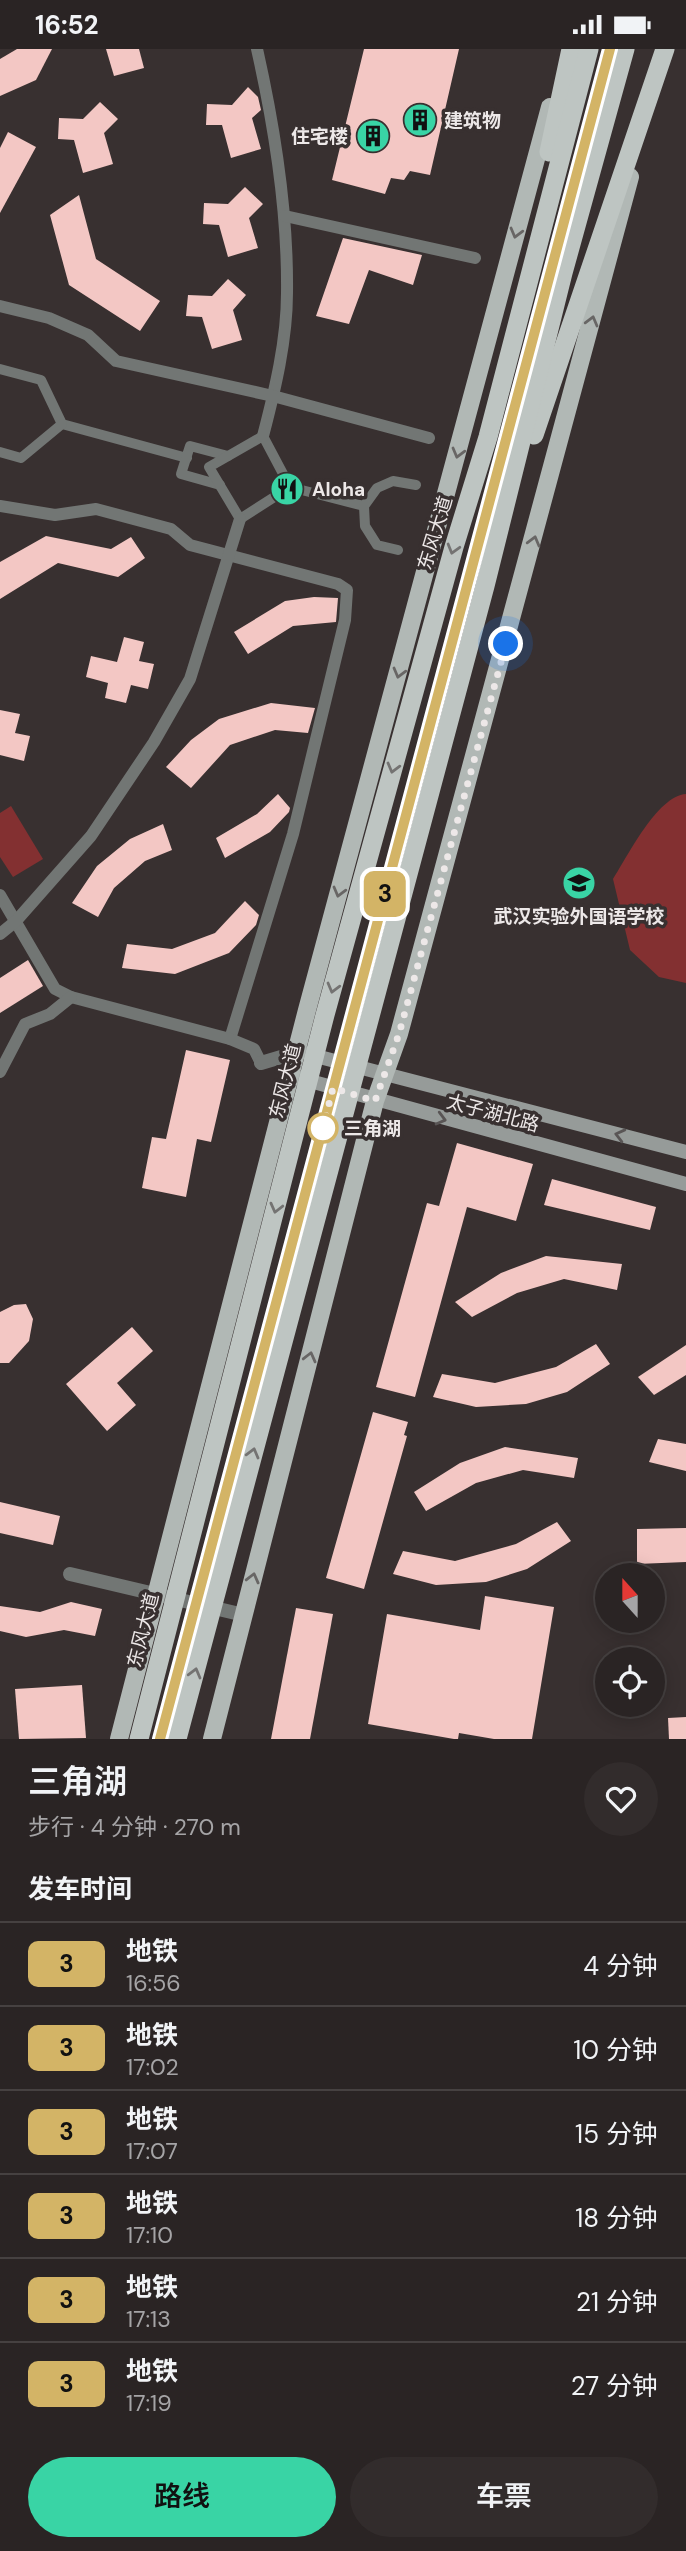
<!DOCTYPE html>
<html lang="zh">
<head>
<meta charset="utf-8">
<style>
  body { margin:0; font-family:"DM Sans","Noto Sans SC",sans-serif; background:#322c2c; color:#f1f3f6; height:100vh; display:flex; flex-direction:column; font-size:26px; white-space:nowrap }
  * { box-sizing:border-box; margin:0 }
  p { font-size:23px; color:#a5a4a6 }
  .icon { flex:none; width:38px; height:38px; fill:none; stroke:currentColor; stroke-width:2; stroke-linecap:round; stroke-linejoin:round }
  .map { position:relative; height:1690px; overflow:hidden }
  .details { display:flex; flex-direction:column; background:#2a2424; flex:1 }
  .details>* { flex:none }
  .badge { padding:0 14px; border-radius:10px; font-size:24px; line-height:46px }
  .needle { width:46px; rotate:339deg }
  .controls { position:absolute; left:595px; top:1514px; display:grid; gap:14px }
  .controls a { display:grid; place-items:center; width:70px; height:70px; border-radius:50%; background:#2a2424; box-shadow:0 4px 18px #0003,0 0 0 2px #464141; font-size:35px }
  .you { position:absolute; width:35px; height:35px; margin:-18px; border:5px solid #fff; border-radius:50%; background:#1a73e8; box-shadow:0 0 0 10px #1a73e833 }
  .map>.badge { position:absolute; translate:-50% -50%; box-shadow:0 0 0 4px #fff }
  h2 { padding:0 28px; font-size:26px; line-height:63px }
  .round { display:grid; place-items:center; flex:none; width:74px; height:74px; border-radius:37px; background:#322c2c }
  .summary { display:flex; align-items:center; justify-content:space-between; height:119px; padding:0 28px }
  h1 { font-size:33px; font-weight:600; line-height:52px }
  .primary-button { display:flex; gap:14px; margin-top:auto; padding:14px 28px }
  .primary-button a { flex:1; height:80px; border-radius:42px; background:#39d4a5; color:#111; font-size:28px; font-weight:600; line-height:80px; text-align:center }
  .primary-button a+a { background:#322c2c; color:#f1f3f6 }
  ul { padding:0; list-style:none }
  li { display:flex; align-items:center; gap:21px; height:84px; padding:0 28px; border-top:2px solid #464141 }
  li div { flex:1 }
  li b { display:block; font-size:26px }
  li em { font-style:normal }
  li .badge { min-width:77px; font-weight:700; text-align:center }
  .status { display:flex; justify-content:space-between; align-items:center; height:49px; padding:0 35px; background:#2a2424; direction:ltr }
  .status svg { height:19px; fill:currentColor }
  .map>svg:first-child { display:block }
  .green { fill:#833031 }
  .building { fill:#f3c7c4 }
  .lines { fill:none; stroke-linecap:round; stroke-linejoin:round }
  .pedestrian { stroke:#727674; stroke-width:10 }
  .minor { stroke:#727674; stroke-width:12 }
  .tertiary { stroke:#727674; stroke-width:14 }
  .secondary { stroke:#969b99; stroke-width:14 }
  .primary { stroke:#b1b8b5; stroke-width:18 }
  .trunk { stroke:#bec5c2; stroke-width:19 }
  .oneway { stroke:#686665 }
  .oneway2 { stroke:#747372 }
  .oneway3 { stroke:#595555 }
  .line-casing { stroke:#fff; stroke-width:16 }
  .line { stroke:#d3b466; stroke-width:10 }
  .walk { stroke:#ede8e8; stroke-width:7; stroke-dasharray:0 12.6 }
  .stop-dot { fill:#fff; stroke:#d3b466; stroke-width:3.5 }
  .labels { text-anchor:middle; dominant-baseline:central; stroke-width:7; stroke-linejoin:round; paint-order:stroke }
  .poi-label { font-size:19px; font-weight:bold; fill:#ede8e8; stroke:#383030; text-anchor:start }
  .street-label { font-size:19px; fill:#ede8e8; stroke:#383030 }
  .stop-label { font-size:19px; font-weight:bold; fill:#ede8e8; stroke:#383030; text-anchor:start }
</style>
</head>
<body>
<div class="status"><b>16:52</b><svg viewBox="0 0 49 12"><path d="M0 12V9h3v3zM5 12V6h3v6zM10 12V3h3v9zM15 12V0h3v12zM26 1h20v11H26zM47 4h2v5h-2z"/></svg></div>
<div class="map">
<svg width="686" height="1690" viewBox="0 0 686 1690">
  <rect width="100%" height="100%" fill="#383030"/>
  <g class="green">
    <path d="M 686,745 L 686,934 L 659,928 L 630,901 L 613,830 C 628,807 657,747 686,745 Z"/>
    <path d="M 11,757 L 43,810 L 13,828 L 0,808 L 0,764 Z"/>
  </g>
  <g class="building">
    <path d="M 17,0 L 52,0 L 36,31 L 0,47 L 0,10 Z"/>
    <path d="M 106,0 L 139,0 L 144,19 L 114,27 Z"/>
    <path d="M 364,0 L 459,0 L 430,126 L 410,122 L 404,131 L 391,129 L 385,145 L 332,131 Z"/>
    <path d="M 248,38 L 258,48 L 261,61 L 252,69 L 261,100 L 231,109 L 222,76 L 206,76 L 207,55 L 232,56 Z"/>
    <path d="M 100,53 L 118,70 L 104,84 L 113,115 L 83,124 L 74,91 L 58,90 L 59,69 L 83,70 Z"/>
    <path d="M 8,83 L 36,98 L 0,164 L 0,99 Z"/>
    <path d="M 245,138 L 263,155 L 249,169 L 258,199 L 228,208 L 219,176 L 203,175 L 204,154 L 228,155 Z"/>
    <path d="M 79,146 L 96,210 L 160,252 L 140,282 L 69,236 L 50,166 Z"/>
    <path d="M 343,189 L 422,206 L 413,236 L 369,221 L 349,275 L 316,267 Z"/>
    <path d="M 228,230 L 246,246 L 233,261 L 242,291 L 212,300 L 202,268 L 186,267 L 188,246 L 212,247 Z"/>
    <path d="M 46,487 L 111,500 L 131,488 L 145,509 L 118,528 L 58,514 L 0,550 L 0,513 Z"/>
    <path d="M 314,548 L 338,549 L 336,573 L 293,577 L 248,605 L 234,583 L 285,552 Z"/>
    <path d="M 124,588 L 144,593 L 139,612 L 154,615 L 148,640 L 131,636 L 126,654 L 105,649 L 108,634 L 86,628 L 91,607 L 117,613 Z"/>
    <path d="M 271,654 L 315,659 L 308,684 L 275,681 L 230,696 L 191,739 L 166,718 L 191,691 L 219,670 Z"/>
    <path d="M 0,661 L 20,665 L 15,684 L 30,687 L 24,712 L 0,706 Z"/>
    <path d="M 278,745 L 290,759 L 289,763 L 270,783 L 225,809 L 216,789 L 257,765 Z"/>
    <path d="M 163,775 L 172,801 L 145,812 L 114,839 L 98,868 L 72,854 L 97,817 L 130,790 Z"/>
    <path d="M 245,852 L 259,866 L 256,876 L 229,904 L 175,925 L 122,919 L 127,895 L 172,900 L 215,884 Z"/>
    <path d="M 28,911 L 43,937 L 0,964 L 0,929 Z"/>
    <path d="M 186,1001 L 230,1011 L 211,1093 L 197,1090 L 186,1148 L 142,1139 L 152,1088 L 166,1090 Z"/>
    <path d="M 457,1094 L 533,1115 L 516,1172 L 467,1158 L 415,1348 L 376,1338 L 427,1154 L 439,1157 Z"/>
    <path d="M 552,1130 L 656,1158 L 650,1181 L 544,1156 Z"/>
    <path d="M 546,1207 L 622,1215 L 617,1241 L 564,1230 L 517,1244 L 472,1268 L 455,1253 L 501,1224 Z"/>
    <path d="M 26,1255 L 33,1270 L 29,1292 L 9,1314 L 0,1314 L 0,1263 L 14,1256 Z"/>
    <path d="M 132,1278 L 153,1302 L 117,1334 L 136,1356 L 107,1382 L 66,1335 Z"/>
    <path d="M 596,1295 L 610,1315 L 567,1343 L 526,1355 L 476,1358 L 433,1348 L 442,1325 L 495,1334 L 556,1318 Z"/>
    <path d="M 686,1296 L 686,1326 L 654,1346 L 638,1328 Z"/>
    <path d="M 373,1363 L 408,1373 L 404,1386 L 407,1387 L 364,1540 L 326,1529 Z"/>
    <path d="M 658,1390 L 686,1395 L 686,1422 L 649,1413 Z"/>
    <path d="M 505,1398 L 578,1409 L 574,1429 L 523,1421 L 476,1434 L 426,1462 L 414,1443 L 460,1414 Z"/>
    <path d="M 0,1453 L 60,1467 L 53,1496 L 0,1484 Z"/>
    <path d="M 557,1473 L 571,1492 L 527,1520 L 486,1533 L 436,1536 L 393,1525 L 403,1502 L 455,1512 L 516,1495 Z"/>
    <path d="M 686,1479 L 686,1513 L 637,1515 L 637,1480 Z"/>
    <path d="M 485,1547 L 554,1558 L 532,1690 L 494,1690 L 459,1684 L 458,1690 L 454,1690 L 368,1675 L 387,1565 L 480,1581 Z"/>
    <path d="M 71,1553 L 102,1560 L 95,1587 L 64,1581 L 26,1588 L 0,1582 L 0,1557 L 40,1563 Z"/>
    <path d="M 296,1559 L 333,1565 L 310,1690 L 271,1690 Z"/>
    <path d="M 82,1636 L 86,1689 L 19,1690 L 15,1640 Z"/>
    <path d="M 686,1668 L 686,1690 L 669,1690 L 668,1669 Z"/>
  </g>
  <g class="lines">
    <g class="pedestrian">
      <path d="M 0,320 L 41,331 L 62,375 L 187,409"/>
      <path d="M 0,403 L 21,409 L 62,375"/>
      <path d="M 220,436 L 181,425 L 190,397 L 228,407"/>
      <path d="M 290,438 L 240,470 L 209,418 L 263,387 L 290,438 L 364,457"/>
      <path d="M 398,501 L 377,496 L 365,477 L 364,457 L 377,439 L 393,432 L 416,436"/>
    </g>
    <g class="minor">
      <path d="M 257,0 C 275,80 288,162 287,244 C 287,291 275,341 263,387"/>
      <path d="M 285,167 L 475,209"/>
      <path d="M 0,257 L 49,269 L 88,286 L 116,312 L 273,347 L 429,389"/>
      <path d="M 0,457 L 55,466 L 96,460 L 171,480 L 190,496 L 338,535 L 347,541 L 345,571 L 293,785 L 230,990"/>
      <path d="M 0,846 L 55,940 L 71,948 L 230,990 L 254,1000 L 261,1014"/>
      <path d="M 0,885 L 16,872 L 91,787 L 154,693 L 190,630 L 240,470"/>
      <path d="M 0,1023 L 25,975 L 50,965 L 71,948"/>
    </g>
    <g class="tertiary">
      <path d="M 261,1014 L 298,1003"/>
      <path d="M 70,1525 L 244,1566"/>
    </g>
    <g class="secondary">
      <path d="M 308,1005 L 686,1103"/>
      <path d="M 299,1029 L 686,1135"/>
    </g>
    <g class="primary">
      <path d="M 119,1690 L 307,961 L 550,58"/>
      <path d="M 212,1690 L 375,1052 L 399,985 L 630,128"/>
    </g>
    <g class="trunk">
      <path d="M 549,103 L 571,0"/>
      <path d="M 534,386 L 665,0"/>
      <path d="M 139,1690 L 325,966 L 454,498 L 488,388 L 589,0"/>
      <path d="M 177,1690 L 485,537 L 563,224 L 625,0"/>
    </g>
  </g>
  <defs><path id="oneway-chevron" d="M-2-3.5L2.5 0L-2 3.5" fill="none" stroke-width="1.6" stroke-linecap="round" stroke-linejoin="round" transform="scale(1.75)"/></defs>
  <g class="oneway">
    <use href="#oneway-chevron" transform="translate(516 184) rotate(105)"/>
    <use href="#oneway-chevron" transform="translate(592 272) rotate(-75)"/>
    <use href="#oneway-chevron" transform="translate(458 404) rotate(105)"/>
    <use href="#oneway-chevron" transform="translate(534 492) rotate(-75)"/>
    <use href="#oneway-chevron" transform="translate(399 624) rotate(105)"/>
    <use href="#oneway-chevron" transform="translate(339 843) rotate(105)"/>
    <use href="#oneway-chevron" transform="translate(310 1308) rotate(-76)"/>
    <use href="#oneway-chevron" transform="translate(253 1529) rotate(-76)"/>
  </g>
  <g class="oneway2">
    <use href="#oneway-chevron" transform="translate(453 500) rotate(106)"/>
    <use href="#oneway-chevron" transform="translate(393 719) rotate(105)"/>
    <use href="#oneway-chevron" transform="translate(333 939) rotate(105)"/>
    <use href="#oneway-chevron" transform="translate(276 1159) rotate(104)"/>
    <use href="#oneway-chevron" transform="translate(253 1404) rotate(-75)"/>
    <use href="#oneway-chevron" transform="translate(195 1624) rotate(-75)"/>
  </g>
  <g class="oneway3">
    <use href="#oneway-chevron" transform="translate(441 1070) rotate(15)"/>
    <use href="#oneway-chevron" transform="translate(620 1086) rotate(-166)"/>
  </g>
  <g class="lines">
    <defs>
      <path id="line" d="M 160,1690 L 610,0"/>
    </defs>
    <use href="#line" class="line-casing"/>
    <use href="#line" class="line"/>
    <path class="walk" d="M 323,1079 L 333,1039 L 375,1052 L 399,985 L 506,595"/>
  </g>
  <defs>
    <symbol id="building-disc" viewBox="-11 -11 22 22"><circle r="9.5" fill="#39d4a5" stroke="#383030"/><path d="M-4-6H4V6H1V3H-1V6H-4ZM-2.5-4.3h1.7v1.8h-1.7ZM.8-4.3h1.7v1.8H.8ZM-2.5-1h1.7V.8h-1.7ZM.8-1h1.7V.8H.8Z" fill="#111"/></symbol>
    <symbol id="restaurant-disc" viewBox="-11 -11 22 22"><circle r="9.5" fill="#39d4a5" stroke="#383030"/><path d="M-5-6h1v4h1v-4h1v4h1v-4h1v5L-1.5 .5V6h-2V.5L-5-1ZM5-6V6H3V1.5H1.5Q1.5-4 5-6Z" fill="#111"/></symbol>
    <symbol id="school-disc" viewBox="-11 -11 22 22"><circle r="9.5" fill="#39d4a5" stroke="#383030"/><path d="M0-5L7-2L0 1L-7-2ZM-4 1L0 2.5L4 1V4Q0 6-4 4Z" fill="#111"/></symbol>
  </defs>
  <g fill-rule="evenodd">
    <use href="#building-disc" x="401" y="52" width="38" height="38"/>
    <use href="#building-disc" x="354" y="68" width="38" height="38"/>
    <use href="#restaurant-disc" x="268" y="421" width="38" height="38"/>
    <use href="#school-disc" x="560" y="815" width="38" height="38"/>
  </g>
  <circle class="stop-dot" cx="323" cy="1079" r="14"/>
  <g class="labels">
    <g class="poi-label">
      <text x="444" y="71">建筑物</text>
      <text x="348" y="87" text-anchor="end">住宅楼</text>
      <text x="312" y="440">Aloha</text>
      <text x="579" y="867" text-anchor="middle">武汉实验外国语学校</text>
    </g>
    <g class="street-label">
      <text transform="translate(435 484) rotate(-73)">东风大道</text>
      <text transform="translate(285 1032) rotate(-76)">东风大道</text>
      <text transform="translate(493 1064) rotate(15)">太子湖北路</text>
      <text transform="translate(143 1581) rotate(-76)">东风大道</text>
    </g>
    <g class="stop-label">
      <text x="344" y="1079">三角湖</text>
    </g>
  </g>
</svg>
<div class="controls">
<a><svg class="needle" viewBox="-14 -14 28 28"><path d="M0-13l5 13h-10z" fill="#e53935"/><path d="M0 13l5-13h-10z" fill="#a5a4a6"/></svg></a>
<a><svg class="icon" aria-label="locate" viewBox="0 0 24 24"><circle cx="12" cy="12" r="6"/><path d="M12 2v4M12 18v4M2 12h4M18 12h4"/></svg></a>
</div>
<div class="you" style="left:506px;top:595px"></div>
<b class="badge" style="left:385px;top:845px;background:#d3b466;color:#111">3</b>
</div>
<section class="details">
<div class="summary"><div><h1>三角湖</h1><p>步行 · 4 分钟 · 270 m</p></div><a class="round"><svg class="icon" aria-label="heart" viewBox="0 0 24 24"><path d="M12 20l-8-8c-3-5 5-10 8-4 3-6 11-1 8 4z"/></svg></a></div>
<h2>发车时间</h2>
<ul>
<li><span class="badge" style="background:#d3b466;color:#111">3</span><div><b>地铁</b><p>16:56</p></div><em>4 分钟</em></li>
<li><span class="badge" style="background:#d3b466;color:#111">3</span><div><b>地铁</b><p>17:02</p></div><em>10 分钟</em></li>
<li><span class="badge" style="background:#d3b466;color:#111">3</span><div><b>地铁</b><p>17:07</p></div><em>15 分钟</em></li>
<li><span class="badge" style="background:#d3b466;color:#111">3</span><div><b>地铁</b><p>17:10</p></div><em>18 分钟</em></li>
<li><span class="badge" style="background:#d3b466;color:#111">3</span><div><b>地铁</b><p>17:13</p></div><em>21 分钟</em></li>
<li><span class="badge" style="background:#d3b466;color:#111">3</span><div><b>地铁</b><p>17:19</p></div><em>27 分钟</em></li>
</ul>
<div class="primary-button"><a>路线</a><a>车票</a></div>
</section>
</body>
</html>
